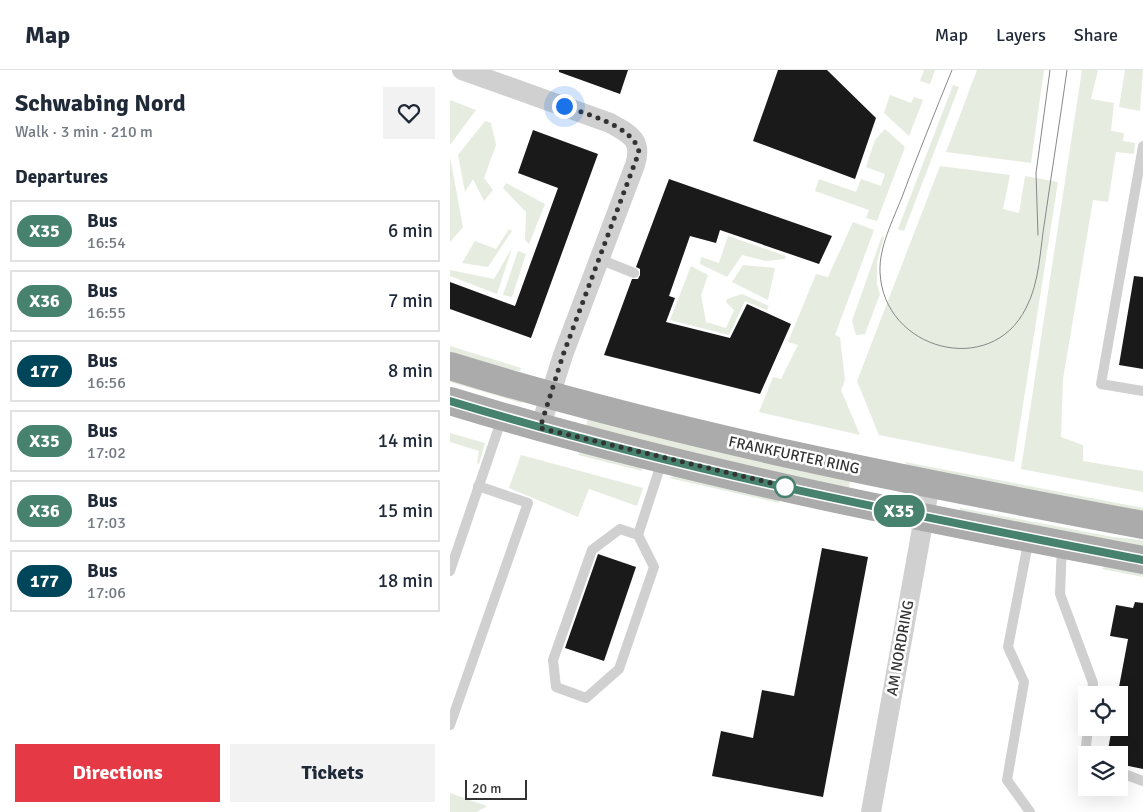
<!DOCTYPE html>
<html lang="en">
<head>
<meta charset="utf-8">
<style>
  body { margin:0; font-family:Signika,sans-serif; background:#f2f2f3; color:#1f2937; height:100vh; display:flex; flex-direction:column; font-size:19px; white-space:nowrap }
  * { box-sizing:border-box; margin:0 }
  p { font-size:16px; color:#747a83 }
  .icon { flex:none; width:28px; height:28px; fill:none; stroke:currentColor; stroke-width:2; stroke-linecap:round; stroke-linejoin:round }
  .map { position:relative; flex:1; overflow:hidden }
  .drawer { display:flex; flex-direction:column; background:#fff; width:450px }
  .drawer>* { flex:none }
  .badge { padding:0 10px; border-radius:16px; font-size:18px; line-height:32px }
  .fabs { position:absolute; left:628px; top:616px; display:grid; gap:10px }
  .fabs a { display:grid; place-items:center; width:50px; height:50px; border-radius:0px; background:#fff; box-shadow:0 5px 20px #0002; font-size:25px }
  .scale { position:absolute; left:15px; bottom:12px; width:62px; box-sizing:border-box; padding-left:5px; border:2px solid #333; border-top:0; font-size:14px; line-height:18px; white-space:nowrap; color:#333; -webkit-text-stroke:4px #fff; paint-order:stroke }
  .you { position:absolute; width:25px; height:25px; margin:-12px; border:4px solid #fff; border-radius:50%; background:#1a73e8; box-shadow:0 0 0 8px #1a73e833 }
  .map>.badge { position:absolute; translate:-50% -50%; box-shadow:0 0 0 2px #fff }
  h2 { padding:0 15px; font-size:19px; line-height:45px }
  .round { display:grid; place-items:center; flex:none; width:52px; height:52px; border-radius:0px; background:#f2f2f3 }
  .overview { display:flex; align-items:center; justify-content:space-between; height:85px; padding:0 15px }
  h1 { font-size:24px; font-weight:700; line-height:38px }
  .action { display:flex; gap:10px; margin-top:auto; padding:10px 15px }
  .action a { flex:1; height:58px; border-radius:0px; background:#e63946; color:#fff; font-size:20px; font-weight:700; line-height:58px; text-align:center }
  .action a+a { background:#f2f2f3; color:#1f2937 }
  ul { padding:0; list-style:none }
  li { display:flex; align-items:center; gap:15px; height:62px; margin:0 10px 8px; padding:0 5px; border:2px solid #e0e1e3; border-radius:0px }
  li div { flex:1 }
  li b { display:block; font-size:19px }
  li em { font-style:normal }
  li .badge { min-width:55px; font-weight:700; text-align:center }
  header { display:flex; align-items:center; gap:30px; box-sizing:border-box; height:70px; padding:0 25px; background:#fff; border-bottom:1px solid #e0e1e3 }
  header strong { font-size:24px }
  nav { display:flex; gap:28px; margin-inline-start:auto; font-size:18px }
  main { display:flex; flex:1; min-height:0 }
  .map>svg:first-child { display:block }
  .green { fill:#e6ecdf }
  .building { fill:#1a1a1a }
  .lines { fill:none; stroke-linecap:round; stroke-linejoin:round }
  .lane { stroke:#d0d0d0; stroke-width:10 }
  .street { stroke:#d0d0d0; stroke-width:20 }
  .primary { stroke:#ababab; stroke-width:28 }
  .tram { stroke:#888; stroke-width:1 }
  .line-casing { stroke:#fff; stroke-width:11 }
  .line { stroke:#46826e; stroke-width:8 }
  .walk { stroke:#333; stroke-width:5; stroke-dasharray:0 9 }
  .stop-dot { fill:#fff; stroke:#46826e; stroke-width:2.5 }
  .labels { text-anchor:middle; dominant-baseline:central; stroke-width:5; stroke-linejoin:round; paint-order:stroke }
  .street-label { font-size:15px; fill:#333; stroke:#fff }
</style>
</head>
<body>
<header>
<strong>Map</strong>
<nav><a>Map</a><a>Layers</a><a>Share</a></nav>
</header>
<main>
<section class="drawer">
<div class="overview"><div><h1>Schwabing Nord</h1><p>Walk · 3 min · 210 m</p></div><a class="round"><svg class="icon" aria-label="heart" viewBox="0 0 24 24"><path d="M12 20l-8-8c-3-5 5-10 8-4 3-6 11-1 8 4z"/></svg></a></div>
<h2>Departures</h2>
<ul>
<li><span class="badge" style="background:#46826e;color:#fff">X35</span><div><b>Bus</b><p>16:54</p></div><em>6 min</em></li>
<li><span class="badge" style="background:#46826e;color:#fff">X36</span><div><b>Bus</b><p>16:55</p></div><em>7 min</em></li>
<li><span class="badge" style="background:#00465a;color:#fff">177</span><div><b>Bus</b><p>16:56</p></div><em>8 min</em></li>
<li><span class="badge" style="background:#46826e;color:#fff">X35</span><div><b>Bus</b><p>17:02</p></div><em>14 min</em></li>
<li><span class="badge" style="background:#46826e;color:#fff">X36</span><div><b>Bus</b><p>17:03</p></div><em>15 min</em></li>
<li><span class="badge" style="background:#00465a;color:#fff">177</span><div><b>Bus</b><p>17:06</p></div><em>18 min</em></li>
</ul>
<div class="action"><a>Directions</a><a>Tickets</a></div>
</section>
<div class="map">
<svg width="693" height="742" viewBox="0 0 693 742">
  <rect width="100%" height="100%" fill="#fff"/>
  <g class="green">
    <path d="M 474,0 L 485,0 L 480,14 L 470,11 Z"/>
    <path d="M 527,0 L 594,0 L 581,93 L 496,82 Z"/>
    <path d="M 632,0 L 648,0 L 641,29 L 664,33 L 661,61 L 674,63 L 673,71 L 685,73 L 684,84 L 666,82 L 658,132 L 643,130 L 613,309 L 611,367 L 633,375 L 633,391 L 693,401 L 693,422 L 571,399 Z"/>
    <path d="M 675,0 L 693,0 L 690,41 L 669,37 Z"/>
    <path d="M 503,15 L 509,17 L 454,161 L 448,159 Z"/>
    <path d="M 440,25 L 461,33 L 464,27 L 473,30 L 459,66 L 434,43 Z"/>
    <path d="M 0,30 L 26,40 L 0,75 Z"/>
    <path d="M 35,51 L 41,53 L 46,75 L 34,108 L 43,120 L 34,131 L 23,109 L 15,122 L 8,85 Z"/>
    <path d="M 435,59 L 455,77 L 427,151 L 416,148 L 419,140 L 365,121 L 369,109 L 406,122 L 411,109 L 431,116 L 435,104 L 416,97 L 425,70 Z"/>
    <path d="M 0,87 L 13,157 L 0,172 Z"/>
    <path d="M 490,96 L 560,105 L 553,139 L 569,143 L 575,106 L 608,112 L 564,392 L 429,365 L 407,311 Z"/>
    <path d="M 56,113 L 95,134 L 79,174 L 75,170 L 76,142 L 53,118 Z"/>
    <path d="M 403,152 L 424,160 L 385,265 L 390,267 L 395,310 L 391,320 L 410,365 L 309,342 L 323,307 L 331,309 L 348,275 L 338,272 L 366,204 L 378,207 Z"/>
    <path d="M 59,159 L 62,161 L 38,197 L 12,193 L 25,171 L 46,179 Z"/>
    <path d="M 278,166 L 336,186 L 335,189 L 316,191 L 292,185 L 277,207 L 250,194 L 251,187 L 269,193 Z"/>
    <path d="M 432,166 L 434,167 L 427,192 L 427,215 L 430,224 L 415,264 L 406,265 L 402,251 Z"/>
    <path d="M 62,178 L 47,224 L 0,206 L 0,200 L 44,209 Z"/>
    <path d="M 68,181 L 76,184 L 62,227 L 53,225 Z"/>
    <path d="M 293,195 L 325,198 L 318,230 L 282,212 Z"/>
    <path d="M 241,196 L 258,205 L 251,225 L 256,252 L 276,258 L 284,240 L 276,232 L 277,229 L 292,224 L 319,236 L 317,240 L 295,231 L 279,265 L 220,250 Z"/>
    <path d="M 0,276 L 71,298 L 70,301 L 53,299 L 0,282 Z"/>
    <path d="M 0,307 L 73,329 L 72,333 L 0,312 Z"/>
    <path d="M 138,348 L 400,411 L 399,419 L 271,391 L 136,356 Z"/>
    <path d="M 0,363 L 35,373 L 29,394 L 27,393 L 29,381 L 0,372 Z"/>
    <path d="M 130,379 L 191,396 L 192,401 L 128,385 Z"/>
    <path d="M 71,385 L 193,418 L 187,436 L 139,419 L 128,447 L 59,418 Z"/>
    <path d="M 455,392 L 693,438 L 693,444 L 459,398 Z"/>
    <path d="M 228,404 L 330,428 L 329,433 L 219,408 Z"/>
    <path d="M 510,438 L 663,467 L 693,470 L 693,477 L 509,441 Z"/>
    <path d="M 656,495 L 693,502 L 693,507 L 652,499 Z"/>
    <path d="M 0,723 L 37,736 L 27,742 L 0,742 Z"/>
  </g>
  <g class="building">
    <path d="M 109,0 L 178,0 L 170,24 L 109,2 Z"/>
    <path d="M 328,0 L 377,0 L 426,48 L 405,109 L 303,71 Z"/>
    <path d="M 83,60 L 148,84 L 81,268 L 0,239 L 0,212 L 65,236 L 108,118 L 68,103 Z"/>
    <path d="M 219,109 L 382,166 L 369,194 L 270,160 L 266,173 L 240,166 L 219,226 L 225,228 L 216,252 L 280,268 L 297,234 L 341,254 L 310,324 L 154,285 L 182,209 L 188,209 L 190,205 L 190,199 L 186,197 Z"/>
    <path d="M 684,206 L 693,207 L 693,299 L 669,295 Z"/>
    <path d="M 372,478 L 418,487 L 373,727 L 262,706 L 271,661 L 303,668 L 312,620 L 344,626 Z"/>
    <path d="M 148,484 L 186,497 L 154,591 L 115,578 Z"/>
    <path d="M 685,532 L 693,533 L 693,699 L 669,694 L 669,685 L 657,685 L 662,658 L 669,658 L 669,617 L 678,569 L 660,566 L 666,535 L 683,538 Z"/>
  </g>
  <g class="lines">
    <g class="lane">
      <path d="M 693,76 L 651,314 L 693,321"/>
      <path d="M 149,189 L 184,203"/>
      <path d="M 188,465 L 170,459 L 142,480 L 103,590 L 106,617 L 136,628 L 169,599 L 204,497 L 188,465 L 212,391"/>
      <path d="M 579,468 L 558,577 L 574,612 L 557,710 L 580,742"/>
      <path d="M 612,475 L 610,524 L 643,613 L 642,625"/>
      <path d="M 0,501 L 52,348"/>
      <path d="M 0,655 L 78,433 L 28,416"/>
      <path d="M 636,686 L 635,685 L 638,658"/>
      <path d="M 669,702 L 693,711"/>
    </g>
    <g class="street">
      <path d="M 12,0 L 160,53 C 180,64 193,70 185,95 L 113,285 L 90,358"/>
      <path d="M 421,742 L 480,414"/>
    </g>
    <g class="primary">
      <path d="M 0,296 C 227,366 460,411 693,455"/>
      <path d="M 0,331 C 226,400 461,446 693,490"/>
    </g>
    <g class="tram">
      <path d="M 502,0 C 485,42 468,84 452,127 C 443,150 429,177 430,202 C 433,280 541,309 576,238 C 590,212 590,178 595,149 C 602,100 610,50 617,0"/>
      <path d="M 588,165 L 586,103 L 600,0"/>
    </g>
  </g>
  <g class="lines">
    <defs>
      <path id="line" d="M 0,331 C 227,400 461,445 693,490"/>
    </defs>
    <use href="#line" class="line-casing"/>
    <use href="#line" class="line"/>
    <path class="walk" d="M 114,36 C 136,44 184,56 189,82 L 113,285 L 90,358 L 338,417 L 335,417"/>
  </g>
  <circle class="stop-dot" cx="335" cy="417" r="10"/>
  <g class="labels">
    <g class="street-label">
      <text transform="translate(344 385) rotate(12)">FRANKFURTER RING</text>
      <text transform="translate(450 578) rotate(-80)">AM NORDRING</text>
    </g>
  </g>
</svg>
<div class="fabs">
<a><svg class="icon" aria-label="locate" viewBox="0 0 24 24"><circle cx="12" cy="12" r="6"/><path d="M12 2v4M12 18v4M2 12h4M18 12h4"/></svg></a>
<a><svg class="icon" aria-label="layers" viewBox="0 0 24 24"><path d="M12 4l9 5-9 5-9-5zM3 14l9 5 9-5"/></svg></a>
</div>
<div class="scale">20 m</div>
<div class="you" style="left:114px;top:36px"></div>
<b class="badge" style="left:449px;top:441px;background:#46826e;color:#fff">X35</b>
</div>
</main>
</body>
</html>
